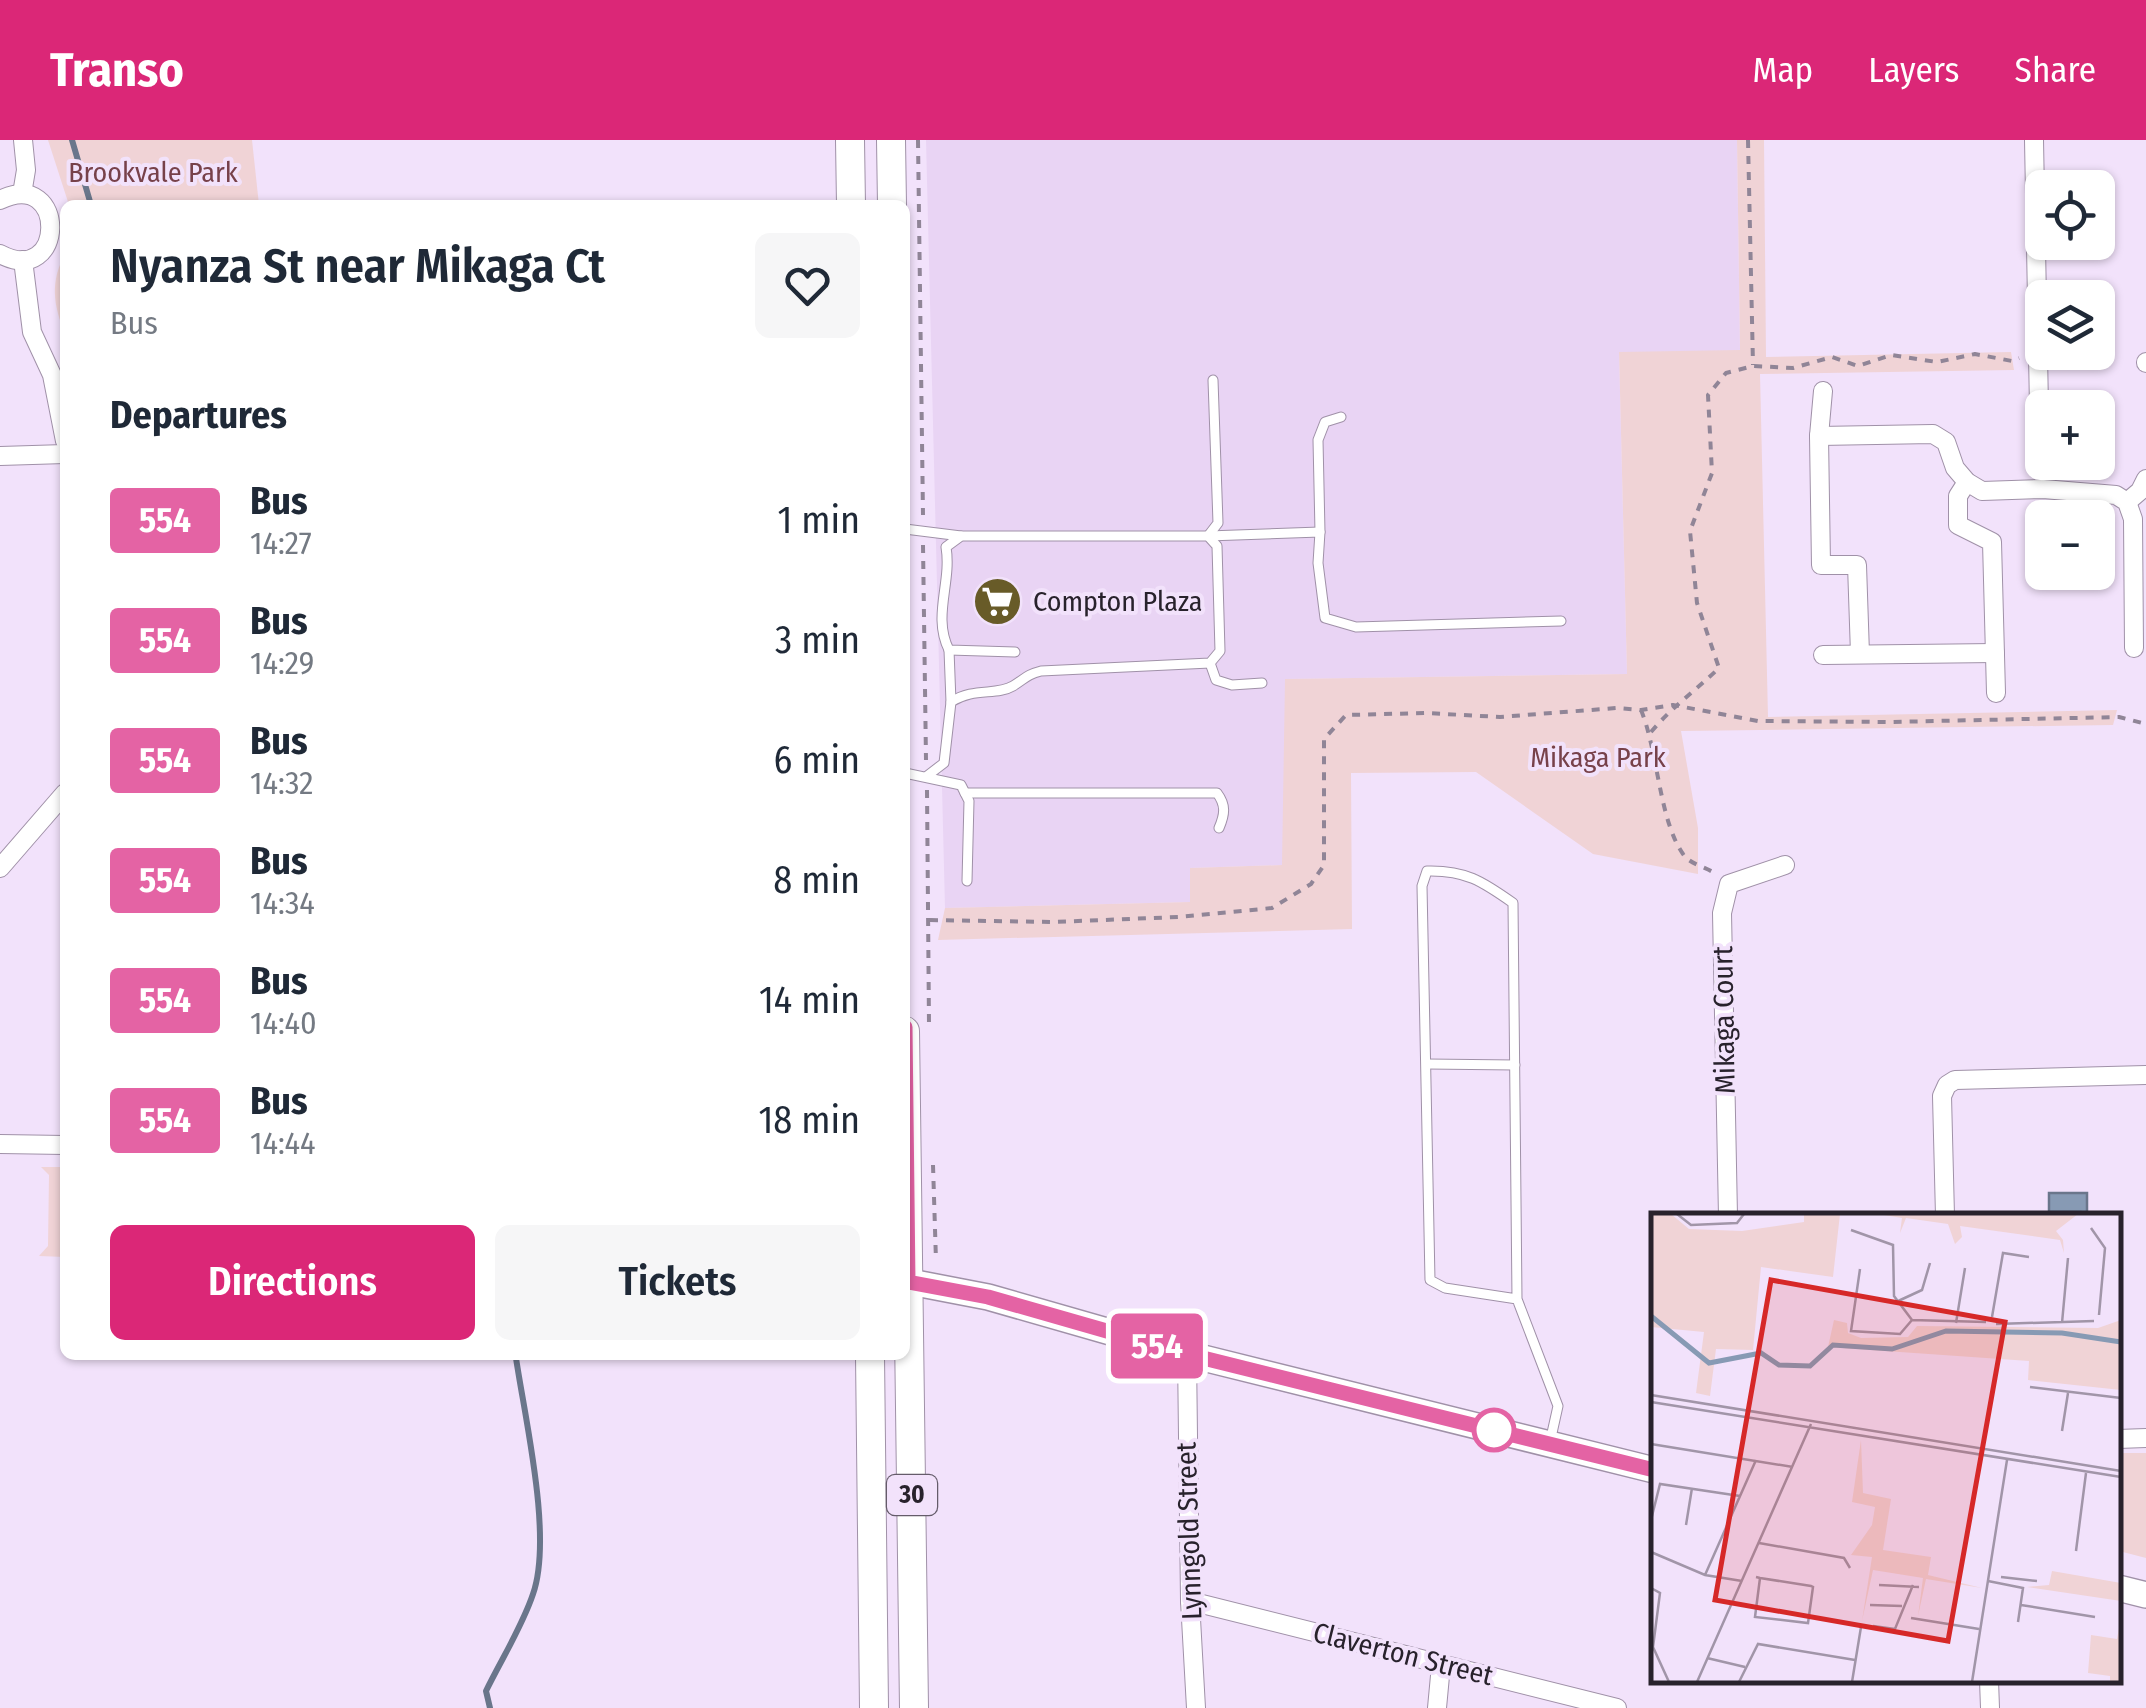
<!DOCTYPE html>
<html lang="en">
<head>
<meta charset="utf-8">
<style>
  body { margin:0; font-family:"Fira Sans Condensed",sans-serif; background:#f6f6f7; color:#1f2937; height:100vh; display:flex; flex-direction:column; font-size:38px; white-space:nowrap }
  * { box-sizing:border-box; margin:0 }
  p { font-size:32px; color:#747a83 }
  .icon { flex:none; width:55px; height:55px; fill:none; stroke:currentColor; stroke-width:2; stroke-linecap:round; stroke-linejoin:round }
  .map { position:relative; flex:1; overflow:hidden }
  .sheet { position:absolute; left:60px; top:60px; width:850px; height:1160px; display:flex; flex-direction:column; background:#fff; border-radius:15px; box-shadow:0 2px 8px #0004 }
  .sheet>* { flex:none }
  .badge { padding:0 20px; border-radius:8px; font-size:35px; line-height:65px }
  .controls { position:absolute; left:2025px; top:30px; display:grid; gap:20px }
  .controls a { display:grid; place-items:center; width:90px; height:90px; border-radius:15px; background:#fff; box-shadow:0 2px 8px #0004; font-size:50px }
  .map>.badge { position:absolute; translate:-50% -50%; box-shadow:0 0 0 5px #fff }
  h2 { padding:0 50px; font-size:38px; line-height:90px }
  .round { display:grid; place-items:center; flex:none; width:105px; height:105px; border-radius:15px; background:#f6f6f7 }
  .overview { display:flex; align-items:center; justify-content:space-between; height:170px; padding:0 50px }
  h1 { font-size:48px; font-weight:600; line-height:75px }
  .primary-button { display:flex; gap:20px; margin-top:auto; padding:20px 50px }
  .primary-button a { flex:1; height:115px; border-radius:15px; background:#db2777; color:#fff; font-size:40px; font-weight:600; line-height:115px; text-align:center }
  .primary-button a+a { background:#f6f6f7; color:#1f2937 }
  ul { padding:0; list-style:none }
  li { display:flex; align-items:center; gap:30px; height:120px; padding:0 50px }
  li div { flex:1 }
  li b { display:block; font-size:38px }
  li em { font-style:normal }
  li .badge { min-width:110px; font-weight:700; text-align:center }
  header { display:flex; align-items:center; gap:60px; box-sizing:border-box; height:140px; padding:0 50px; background:#db2777; color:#fff }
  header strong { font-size:48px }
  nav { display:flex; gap:55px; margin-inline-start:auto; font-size:35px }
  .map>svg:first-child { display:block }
  .built { fill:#e9d4f4 }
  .green { fill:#f0d3d6 }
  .water { fill:#879ab4; stroke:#6a768b; stroke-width:2.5 }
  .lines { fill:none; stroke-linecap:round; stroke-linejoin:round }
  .stream { stroke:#6a768b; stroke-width:6 }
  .lane-casing { stroke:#a091a8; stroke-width:11 }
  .street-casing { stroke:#a091a8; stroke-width:20 }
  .secondary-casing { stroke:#a091a8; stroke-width:28 }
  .primary-casing { stroke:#a091a8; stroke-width:30 }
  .path { stroke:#908597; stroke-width:4; stroke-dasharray:8 8; stroke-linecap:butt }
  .lane { stroke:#fff; stroke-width:9 }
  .street { stroke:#fff; stroke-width:18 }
  .secondary { stroke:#fff; stroke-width:25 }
  .primary { stroke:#fff; stroke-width:28 }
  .line-casing { stroke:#fff; stroke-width:22 }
  .line { stroke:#e463a4; stroke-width:15 }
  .stop-dot { fill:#fff; stroke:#e463a4; stroke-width:5 }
  .labels { text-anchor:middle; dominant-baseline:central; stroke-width:8; stroke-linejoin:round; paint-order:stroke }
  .shield { fill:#f2e2fb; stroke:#655c6a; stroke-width:2.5 }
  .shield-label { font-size:25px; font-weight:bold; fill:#28222c }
  .park-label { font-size:28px; fill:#77414a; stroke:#f2e2fb }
  .poi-label { font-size:28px; fill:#28222c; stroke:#f2e2fb; text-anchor:start }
  .street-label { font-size:28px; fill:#28222c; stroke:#f2e2fb }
  .inset-river { fill:none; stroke:#879ab4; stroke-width:5 }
  .inset-road { fill:none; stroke:#a195a8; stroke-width:2.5 }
  .view { fill:#d62828; fill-opacity:0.15; stroke:#d62828; stroke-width:5 }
  .inset-edge { fill:none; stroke:#28222c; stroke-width:5 }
</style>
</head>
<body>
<header>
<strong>Transo</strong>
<nav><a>Map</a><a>Layers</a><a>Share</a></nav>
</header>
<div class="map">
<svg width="2146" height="1568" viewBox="0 0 2146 1568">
  <rect width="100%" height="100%" fill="#f2e2fb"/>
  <path class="built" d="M 926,0 L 1737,0 L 1740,211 L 1619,213 L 1627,534 L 1286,539 L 1283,725 L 1190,728 L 1191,762 L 945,768 Z"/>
  <g class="green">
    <path d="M 48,0 L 252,0 L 259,65 L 69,65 Z"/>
    <path d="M 1737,0 L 1764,0 L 1766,217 L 2011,212 L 2014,230 L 1760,234 L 1768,577 L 2117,570 L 2113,585 L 1681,591 L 1698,688 L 1698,734 L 1593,714 L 1476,632 L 1351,633 L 1352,789 L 938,800 L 945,768 L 1190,762 L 1190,728 L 1282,725 L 1285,539 L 1627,534 L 1619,212 L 1740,210 Z"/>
    <path d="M 65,114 L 65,194 C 53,164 50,142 65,114 Z"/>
    <path d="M 41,1027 L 65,1027 L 65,1117 L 39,1116 L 48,1106 L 49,1035 Z"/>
    <path d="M 2118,1313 L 2146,1313 L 2146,1418 L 2119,1411 Z"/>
  </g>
  <path class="water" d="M 2049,1053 L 2087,1053 L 2087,1075 L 2081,1072 L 2049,1072 Z"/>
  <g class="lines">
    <g class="stream">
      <path d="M 72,0 L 91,65"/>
      <path d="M 490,1568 L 486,1551 C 501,1520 522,1487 533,1454 C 553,1397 525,1279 516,1218 L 513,1215"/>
    </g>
    <defs>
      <g id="lane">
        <path d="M 905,389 L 961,396"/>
        <path d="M 1320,392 L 1318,300 L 1325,282 L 1341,277"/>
        <path d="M 1208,396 L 1320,392 L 1318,423 L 1325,478 L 1356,487 L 1561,481"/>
        <path d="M 1208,396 L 1218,383 L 1213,240"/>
        <path d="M 949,510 L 951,562"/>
        <path d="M 1210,523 L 1216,540 L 1232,545 L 1262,543"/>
        <path d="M 905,633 L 961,645 L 969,661 L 967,741"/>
        <path d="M 927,636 L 944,623 L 951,562 C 974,547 996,556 1013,546 C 1026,538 1026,535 1041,531 L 1210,523 L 1220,511 L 1217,406 L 1208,396 L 961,396 L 946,407 C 952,443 932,476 949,510 L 1015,512"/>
        <path d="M 965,653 L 1217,653 C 1226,665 1225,674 1219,688"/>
        <path d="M 1427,924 L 1515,925"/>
        <path d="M 1517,1159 L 1445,1148 L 1430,1140 L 1422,746 L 1427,731 C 1465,730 1482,741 1513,763 L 1517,1159 L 1558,1266 L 1550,1302"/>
      </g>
      <g id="street">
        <path d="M 2034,0 L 2039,267"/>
        <path d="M 22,54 L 26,30 L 23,0"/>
        <path d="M 0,60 C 68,27 66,149 0,114"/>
        <path d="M 23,120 L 32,192 L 52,235 L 65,301"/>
        <path d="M 2146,222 L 2146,223"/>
        <path d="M 1823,251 L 1819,296 L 1821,425 L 1857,425 L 1860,514"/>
        <path d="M 1819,296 L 1933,294 L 1946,302 L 1955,328 L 1967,342 L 1982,351 L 2043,349 L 2116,355 L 2127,362 L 2133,379 L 2134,508"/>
        <path d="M 0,316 L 65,314"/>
        <path d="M 1967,342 L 1958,356 L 1958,385 L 1992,402 L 1996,553"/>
        <path d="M 2127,362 L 2140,351 L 2146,339"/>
        <path d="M 1823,515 L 1995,513"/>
        <path d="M 0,728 L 65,653"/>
        <path d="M 0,1004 L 65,1005"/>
        <path d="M 1728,1076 L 1722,773 L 1729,744 L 1785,725"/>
        <path d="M 1945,1076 L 1942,956 L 1947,945 L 1955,940 L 2146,935"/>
        <path d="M 1187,1214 L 1190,1461 L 1196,1568"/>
        <path d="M 2118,1299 L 2146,1298"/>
        <path d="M 1190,1461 L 1617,1568"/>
        <path d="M 1989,1540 L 1990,1568"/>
        <path d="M 1437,1568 L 1441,1525"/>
      </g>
      <g id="secondary">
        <path d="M 905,1141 L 988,1157 L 1187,1214 L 1654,1330"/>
        <path d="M 2118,1448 L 2146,1455"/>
      </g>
      <g id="primary">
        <path d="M 850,0 L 851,65"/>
        <path d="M 891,0 L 892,65"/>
        <path d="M 905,891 L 914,1568"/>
        <path d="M 870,1215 L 874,1568"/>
      </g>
    </defs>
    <use href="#lane" class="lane-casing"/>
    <use href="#street" class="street-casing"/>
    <use href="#secondary" class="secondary-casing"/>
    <use href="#primary" class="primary-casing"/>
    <g class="path">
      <path d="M 918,0 L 923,375"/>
      <path d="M 1748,0 L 1753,225"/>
      <path d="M 923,405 L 926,620"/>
      <path d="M 1641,570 C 1658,611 1659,680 1683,714 C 1689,724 1706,727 1716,734"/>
      <path d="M 1651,592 C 1672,567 1695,551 1719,528 L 1697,463 L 1690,391 L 1712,333 L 1708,255 L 1726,233 L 1753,226 L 1793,228 L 1832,217 L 1858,226 L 1891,215 L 1937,222 L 1975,214 L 2012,221 L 2019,218"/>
      <path d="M 927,650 L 929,885"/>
      <path d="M 930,780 L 1053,782 L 1178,777 L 1272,768 L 1311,744 L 1324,725 L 1324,599 L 1346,575 L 1426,573 L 1500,577 L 1616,568 L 1641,570 L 1673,565 L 1758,581 L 1889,582 L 2119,577 L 2146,584"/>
      <path d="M 933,1025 L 936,1121"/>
    </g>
    <use href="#lane" class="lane"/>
    <use href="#street" class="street"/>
    <use href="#secondary" class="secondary"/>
    <use href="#primary" class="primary"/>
  </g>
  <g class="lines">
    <defs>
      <path id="line" d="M 905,887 L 908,1142 L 988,1157 L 1187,1214 L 1654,1330"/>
    </defs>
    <use href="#line" class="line-casing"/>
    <use href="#line" class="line"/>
  </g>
  <defs>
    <symbol id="supermarket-disc" viewBox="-11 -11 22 22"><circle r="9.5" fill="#685b28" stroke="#f2e2fb"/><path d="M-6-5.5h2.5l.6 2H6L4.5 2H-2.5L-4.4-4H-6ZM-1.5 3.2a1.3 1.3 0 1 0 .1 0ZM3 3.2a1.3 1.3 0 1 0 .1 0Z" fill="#fff"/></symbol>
  </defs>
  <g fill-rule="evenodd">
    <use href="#supermarket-disc" x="970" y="434" width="55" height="55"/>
  </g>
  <circle class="stop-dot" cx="1494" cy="1290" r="20"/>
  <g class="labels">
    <rect class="shield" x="887" y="1335" width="50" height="40" rx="8"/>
    <g class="shield-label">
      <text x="912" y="1355">30</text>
    </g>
    <g class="park-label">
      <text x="153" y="32">Brookvale Park</text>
      <text x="1598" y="617">Mikaga Park</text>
    </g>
    <g class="poi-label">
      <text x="1033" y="461">Compton Plaza</text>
    </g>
    <g class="street-label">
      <text transform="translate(1724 880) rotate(-91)">Mikaga Court</text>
      <text transform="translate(1189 1391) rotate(-92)">Lynngold Street</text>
      <text transform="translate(1403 1514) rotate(14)">Claverton Street</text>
    </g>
  </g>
  <g transform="translate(1651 1073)">
    <rect width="470" height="470" fill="#f2e2fb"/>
    <path d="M 0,1 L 20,1 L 38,16 L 91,18 L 153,9 L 153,1 L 189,1 L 182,64 L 110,54 L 102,137 L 65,136 L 59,183 L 45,180 L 53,119 L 0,114 ZM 227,1 L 427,1 L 405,18 L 412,27 L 413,40 L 409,27 L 309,13 L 311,24 L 304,31 L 297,11 L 255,5 L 249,20 L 251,5 ZM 183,107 L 196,110 L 197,120 L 210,125 L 257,124 L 266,113 L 447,115 L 470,107 L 470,177 L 377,167 L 378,148 L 177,134 ZM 210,227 L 212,280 L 240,286 L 232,337 L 280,344 L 277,362 L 331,375 L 275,366 L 267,403 L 272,365 L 222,357 L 211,408 L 221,344 L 200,342 L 221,312 L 224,294 L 201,289 ZM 401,358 L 470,370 L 470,388 L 376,374 L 398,372 ZM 470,404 L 470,469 L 459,469 L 459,463 L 437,460 L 440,422 L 466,426 Z" fill="#f0d3d6"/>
    <path class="inset-river" d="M 0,103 L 58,150 L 110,140 L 128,152 L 159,153 L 182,132 L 241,136 L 295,118 L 411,120 L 470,129"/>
    <path class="inset-road" d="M 26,1 L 40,12 L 86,10 L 93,1M 440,15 L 454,35 L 448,102M 200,17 L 242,32 L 243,83 L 261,107 L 335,109M 209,56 L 200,118 L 249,121 L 261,107M 245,89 L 271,77 L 279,50M 341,104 L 352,40 L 378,44M 305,110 L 314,55M 411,110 L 417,45M 345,111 L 443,108M 379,174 L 470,185M 0,182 L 470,258M 0,189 L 470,264M 411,218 L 417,180M 0,231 L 142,254M 0,307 L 9,271 L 89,283M 35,312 L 41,275M 108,330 L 193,345 L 199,355M 425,338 L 435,260M 0,339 L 54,362 L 91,368M 54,362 L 105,247M 105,364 L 109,365 L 160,373 L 162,374 L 157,410 L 104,404 L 109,365M 350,364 L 386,368M 337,368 L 372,375 L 367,409M 228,372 L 268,374M 0,375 L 9,380 L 2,434 L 18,469M 219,392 L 251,393M 370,392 L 444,404M 260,405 L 328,416M 222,413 L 244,416 L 262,372M 56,445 L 94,454M 46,469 L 160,211M 88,469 L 107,431 L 204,447M 201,469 L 210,414M 321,469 L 356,247"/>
    <path class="view" d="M 120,67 L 354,109 L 297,428 L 64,387 Z"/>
    <rect width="470" height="470" class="inset-edge"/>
  </g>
</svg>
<div class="controls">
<a><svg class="icon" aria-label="locate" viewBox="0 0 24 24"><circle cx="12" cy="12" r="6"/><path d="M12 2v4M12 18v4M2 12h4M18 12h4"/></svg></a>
<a><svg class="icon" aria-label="layers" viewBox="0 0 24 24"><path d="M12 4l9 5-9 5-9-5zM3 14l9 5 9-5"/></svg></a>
<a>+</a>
<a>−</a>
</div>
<b class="badge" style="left:1157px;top:1206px;background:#e463a4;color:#fff">554</b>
<section class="sheet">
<div class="overview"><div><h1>Nyanza St near Mikaga Ct</h1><p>Bus</p></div><a class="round"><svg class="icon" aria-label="heart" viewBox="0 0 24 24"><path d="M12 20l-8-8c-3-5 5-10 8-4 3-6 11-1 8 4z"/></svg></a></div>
<h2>Departures</h2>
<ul>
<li><span class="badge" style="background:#e463a4;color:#fff">554</span><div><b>Bus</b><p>14:27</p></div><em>1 min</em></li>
<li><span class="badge" style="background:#e463a4;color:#fff">554</span><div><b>Bus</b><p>14:29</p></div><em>3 min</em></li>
<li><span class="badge" style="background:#e463a4;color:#fff">554</span><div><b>Bus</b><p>14:32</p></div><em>6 min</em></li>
<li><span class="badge" style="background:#e463a4;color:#fff">554</span><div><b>Bus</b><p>14:34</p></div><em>8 min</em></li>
<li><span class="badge" style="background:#e463a4;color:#fff">554</span><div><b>Bus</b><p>14:40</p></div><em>14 min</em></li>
<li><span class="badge" style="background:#e463a4;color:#fff">554</span><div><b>Bus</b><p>14:44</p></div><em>18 min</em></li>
</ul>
<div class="primary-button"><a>Directions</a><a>Tickets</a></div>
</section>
</div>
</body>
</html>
